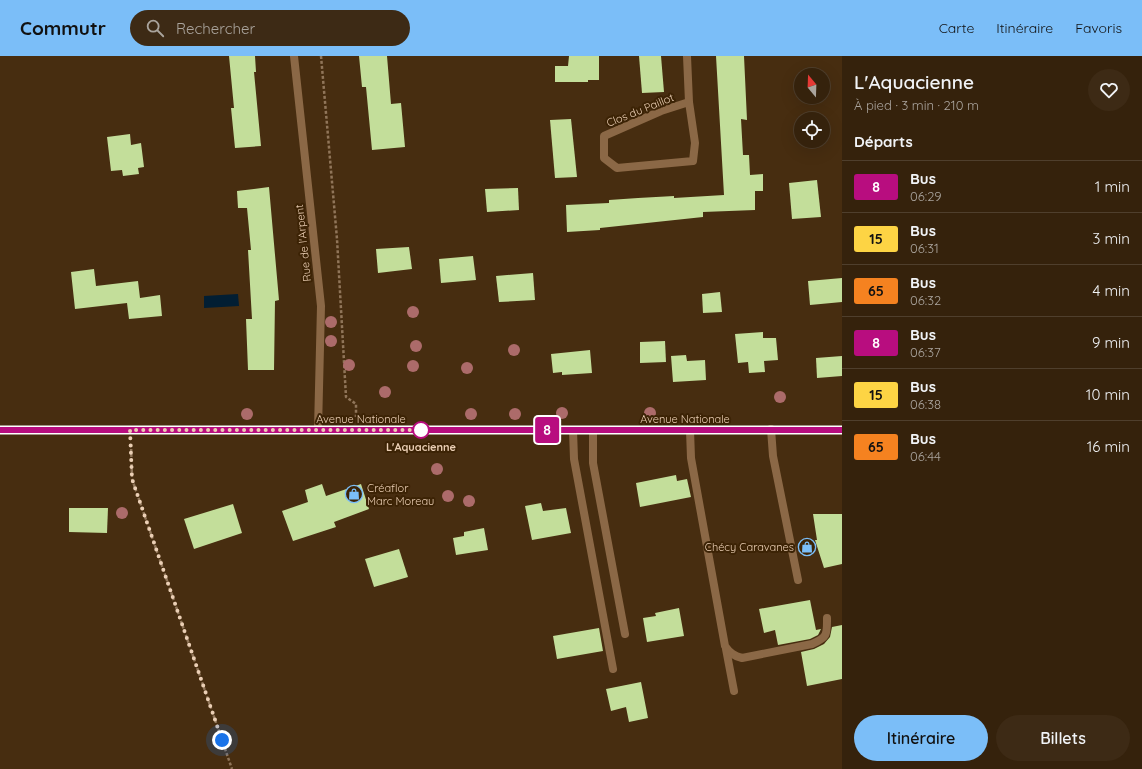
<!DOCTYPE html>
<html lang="fr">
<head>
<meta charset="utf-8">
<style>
  body { margin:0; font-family:Quicksand,sans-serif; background:#3d2a15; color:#f1f3f6; height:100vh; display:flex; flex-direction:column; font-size:15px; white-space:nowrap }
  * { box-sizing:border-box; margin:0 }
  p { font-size:13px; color:#aaa49d }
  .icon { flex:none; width:22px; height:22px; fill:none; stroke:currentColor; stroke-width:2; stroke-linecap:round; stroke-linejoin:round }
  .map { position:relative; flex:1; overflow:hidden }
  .sheet { display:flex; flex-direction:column; background:#35220c; width:300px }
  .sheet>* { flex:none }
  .badge { padding:0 8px; border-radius:3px; font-size:14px; line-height:26px }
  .needle { width:26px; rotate:341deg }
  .buttons { position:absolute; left:794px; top:12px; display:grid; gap:8px }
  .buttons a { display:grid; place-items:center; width:36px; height:36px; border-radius:50%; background:#35220c; box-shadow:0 4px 16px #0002,0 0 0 1px #4f3f2d; font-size:20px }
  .you { position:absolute; width:20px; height:20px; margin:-10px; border:3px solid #fff; border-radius:50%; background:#1a73e8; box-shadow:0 0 0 6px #1a73e833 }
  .map>.badge { position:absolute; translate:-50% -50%; box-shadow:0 0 0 2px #fff }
  h2 { padding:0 12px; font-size:15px; line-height:36px }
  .round { display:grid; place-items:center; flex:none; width:42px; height:42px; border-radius:21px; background:#3d2a15 }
  .head { display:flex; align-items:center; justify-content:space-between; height:68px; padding:0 12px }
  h1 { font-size:19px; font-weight:600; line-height:30px }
  .primary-button { display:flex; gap:8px; margin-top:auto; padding:8px 12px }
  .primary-button a { flex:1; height:46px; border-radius:24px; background:#7bbef8; color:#111; font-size:16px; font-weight:600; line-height:46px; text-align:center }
  .primary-button a+a { background:#3d2a15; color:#f1f3f6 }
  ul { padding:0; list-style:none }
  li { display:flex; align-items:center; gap:12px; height:52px; padding:0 12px; border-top:1px solid #4f3f2d }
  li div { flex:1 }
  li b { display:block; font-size:15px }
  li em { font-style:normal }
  li .badge { min-width:44px; font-weight:700; text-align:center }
  header { display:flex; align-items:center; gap:24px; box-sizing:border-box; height:56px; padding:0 20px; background:#7bbef8; color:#111 }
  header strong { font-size:19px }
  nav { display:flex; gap:22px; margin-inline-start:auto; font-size:14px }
  .search { width:280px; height:36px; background:#3d2a15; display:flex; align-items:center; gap:10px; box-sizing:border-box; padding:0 14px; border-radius:22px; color:#aaa49d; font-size:15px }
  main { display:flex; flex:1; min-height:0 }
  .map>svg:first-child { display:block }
  .water { fill:#021e33 }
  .building { fill:#c3de9a }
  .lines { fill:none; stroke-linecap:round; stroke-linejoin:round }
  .path { stroke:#907559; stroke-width:2.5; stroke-dasharray:3 2; stroke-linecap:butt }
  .lane { stroke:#8b6846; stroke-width:8 }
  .street { stroke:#8b6846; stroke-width:8 }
  .secondary { stroke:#bd854b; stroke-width:8 }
  .tree { fill:#ac6b6a }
  .line-casing { stroke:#fff; stroke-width:9 }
  .line { stroke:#b80d7f; stroke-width:6 }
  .walk { stroke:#ebcfb5; stroke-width:4; stroke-dasharray:0 7.2 }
  .stop-dot { fill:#fff; stroke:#b80d7f; stroke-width:2 }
  .labels { text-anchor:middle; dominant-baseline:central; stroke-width:4; stroke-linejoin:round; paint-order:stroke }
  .street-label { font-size:11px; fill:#ebcfb5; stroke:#3c2305 }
  .stop-label { font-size:11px; font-weight:bold; fill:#ebcfb5; stroke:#3c2305 }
  .poi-label { font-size:11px; fill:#ebcfb5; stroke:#3c2305; text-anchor:start }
</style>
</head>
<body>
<header>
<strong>Commutr</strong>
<div class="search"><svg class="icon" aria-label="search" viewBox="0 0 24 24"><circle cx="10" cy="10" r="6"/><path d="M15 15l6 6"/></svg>Rechercher</div>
<nav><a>Carte</a><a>Itinéraire</a><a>Favoris</a></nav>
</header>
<main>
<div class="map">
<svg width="842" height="713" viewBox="0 0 842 713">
  <rect width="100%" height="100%" fill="#472d10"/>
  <path class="water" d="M 238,238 L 239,250 L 204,252 L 204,240 Z"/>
  <g class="building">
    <path d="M 229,0 L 255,0 L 256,16 L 254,16 L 261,90 L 235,92 L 231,52 L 234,52 Z"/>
    <path d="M 359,0 L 387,0 L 391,48 L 401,47 L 405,91 L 372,94 L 366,31 L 362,31 Z"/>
    <path d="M 569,0 L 599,0 L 599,24 L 588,24 L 588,26 L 555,26 L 555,10 L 568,10 Z"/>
    <path d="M 639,0 L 661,0 L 664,36 L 642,37 Z"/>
    <path d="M 716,0 L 744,0 L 747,64 L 741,63 L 743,99 L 749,99 L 750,119 L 763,118 L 763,135 L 755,135 L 755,154 L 703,156 L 703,161 L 600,172 L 600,174 L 567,176 L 566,149 L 609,147 L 609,144 L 638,142 L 674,140 L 674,142 L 724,139 Z"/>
    <path d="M 571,63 L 577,121 L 555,122 L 550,64 Z"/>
    <path d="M 130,78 L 131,89 L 141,87 L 144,111 L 138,112 L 139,118 L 123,120 L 122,114 L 111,115 L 107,81 Z"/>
    <path d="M 817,124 L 821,161 L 792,163 L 789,127 Z"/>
    <path d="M 269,131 L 279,244 L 275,245 L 274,314 L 248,314 L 246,263 L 252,263 L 248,194 L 251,194 L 247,152 L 238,152 L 237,135 Z"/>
    <path d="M 518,132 L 519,154 L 487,156 L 485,133 Z"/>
    <path d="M 409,191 L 412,213 L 378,217 L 376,193 Z"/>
    <path d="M 473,200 L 476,224 L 441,227 L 439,203 Z"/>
    <path d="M 94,213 L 96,230 L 138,225 L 140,242 L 160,239 L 162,260 L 129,263 L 127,247 L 75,253 L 71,216 Z"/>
    <path d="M 533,217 L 535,244 L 499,246 L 496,220 Z"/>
    <path d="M 842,222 L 842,246 L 810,249 L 808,225 Z"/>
    <path d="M 720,236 L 722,256 L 703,257 L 702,238 Z"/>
    <path d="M 763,276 L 763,282 L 776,282 L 778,304 L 764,305 L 765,316 L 749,317 L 748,306 L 738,307 L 735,278 Z"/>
    <path d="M 665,285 L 666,306 L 640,307 L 640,286 Z"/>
    <path d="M 590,294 L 592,317 L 562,319 L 562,316 L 553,317 L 551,298 Z"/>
    <path d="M 686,299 L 687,305 L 705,304 L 706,324 L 673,326 L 671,300 Z"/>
    <path d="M 842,300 L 842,320 L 817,322 L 816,302 Z"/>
    <path d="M 676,419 L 677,425 L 687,423 L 691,441 L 640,451 L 636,427 Z"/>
    <path d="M 322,428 L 326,440 L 361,428 L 369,453 L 334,466 L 336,471 L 293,485 L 282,455 L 308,446 L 305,434 Z"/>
    <path d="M 541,447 L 543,455 L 566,452 L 571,477 L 532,484 L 525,450 Z"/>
    <path d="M 233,448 L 242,477 L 194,493 L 184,463 Z"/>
    <path d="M 69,452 L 108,452 L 107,477 L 69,476 Z"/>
    <path d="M 813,458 L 842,458 L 842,508 L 824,512 L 815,484 L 817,484 Z"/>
    <path d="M 484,472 L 488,494 L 456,499 L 453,482 L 464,480 L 464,476 Z"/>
    <path d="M 399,493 L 408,521 L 374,531 L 365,503 Z"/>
    <path d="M 810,544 L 816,574 L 821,573 L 818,579 L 810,583 L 778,589 L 775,574 L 764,577 L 759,553 Z"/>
    <path d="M 679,552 L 684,580 L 647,586 L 643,562 L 656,560 L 655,557 Z"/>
    <path d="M 842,569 L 842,623 L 807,630 L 801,596 L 814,593 L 824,588 L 830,581 L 832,571 Z"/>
    <path d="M 599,572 L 603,595 L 557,603 L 553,580 Z"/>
    <path d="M 641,626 L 648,662 L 629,666 L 626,651 L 611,655 L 606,633 Z"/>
  </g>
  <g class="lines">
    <g class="path">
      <path d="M 321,0 L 337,183 L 346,341 L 356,348 L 356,361"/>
      <path d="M 131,388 L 132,423 L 232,713"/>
    </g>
    <g class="lane">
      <path d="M 771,373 L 773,400 L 798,524"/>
      <path d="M 573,374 L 574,403 L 613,613"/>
      <path d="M 593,374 L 593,407 L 625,578"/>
      <path d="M 690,374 L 691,402 L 725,590 C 730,597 734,600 742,602 L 812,588 C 828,581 827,578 827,562"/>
      <path d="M 726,593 L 734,635"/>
    </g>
    <g class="street">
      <path d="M 294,0 L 321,250 L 318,373"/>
      <path d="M 687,0 L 689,46 L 695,87 L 693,105 L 617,112 L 604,102 L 604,80 L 661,55 L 689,46"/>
    </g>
    <path class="secondary" d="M 0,374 L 842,374"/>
  </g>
  <g class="tree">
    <circle cx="413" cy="256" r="6"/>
    <circle cx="331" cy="266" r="6"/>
    <circle cx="331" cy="285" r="6"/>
    <circle cx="416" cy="290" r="6"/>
    <circle cx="514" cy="294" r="6"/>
    <circle cx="349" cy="309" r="6"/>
    <circle cx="413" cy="310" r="6"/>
    <circle cx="467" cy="312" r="6"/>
    <circle cx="385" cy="336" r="6"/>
    <circle cx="780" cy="341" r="6"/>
    <circle cx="562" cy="357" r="6"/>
    <circle cx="650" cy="357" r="6"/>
    <circle cx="247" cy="358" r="6"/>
    <circle cx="471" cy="358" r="6"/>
    <circle cx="515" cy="358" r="6"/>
    <circle cx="437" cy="413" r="6"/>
    <circle cx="448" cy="440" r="6"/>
    <circle cx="469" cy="445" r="6"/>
    <circle cx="122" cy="457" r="6"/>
  </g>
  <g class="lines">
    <defs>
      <path id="line" d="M 0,374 L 842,374"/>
    </defs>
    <use href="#line" class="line-casing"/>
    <use href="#line" class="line"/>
    <path class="walk" d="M 222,684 L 132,423 L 130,374 L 421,374"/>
  </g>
  <defs>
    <symbol id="shop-ring" viewBox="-11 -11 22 22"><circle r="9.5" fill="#3c2305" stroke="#7bbef8" stroke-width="1.5"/><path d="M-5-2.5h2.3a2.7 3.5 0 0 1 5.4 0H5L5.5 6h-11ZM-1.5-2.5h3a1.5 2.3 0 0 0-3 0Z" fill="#7bbef8"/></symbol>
  </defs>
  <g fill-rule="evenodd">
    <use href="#shop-ring" x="344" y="428" width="20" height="20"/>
    <use href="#shop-ring" x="797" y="481" width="20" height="20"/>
  </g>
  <circle class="stop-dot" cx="421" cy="374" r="8"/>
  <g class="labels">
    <g class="street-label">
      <text transform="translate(640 54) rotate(-22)">Clos du Paillot</text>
      <text transform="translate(303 187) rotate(-96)">Rue de l'Arpent</text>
      <text x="361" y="363">Avenue Nationale</text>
      <text x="685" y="363">Avenue Nationale</text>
    </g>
    <g class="stop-label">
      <text x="421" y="391">L'Aquacienne</text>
    </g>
    <g class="poi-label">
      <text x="367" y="432">Créaflor<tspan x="367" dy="13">Marc Moreau</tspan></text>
      <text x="794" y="491" text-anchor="end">Chécy Caravanes</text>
    </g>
  </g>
</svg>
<div class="buttons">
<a><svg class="needle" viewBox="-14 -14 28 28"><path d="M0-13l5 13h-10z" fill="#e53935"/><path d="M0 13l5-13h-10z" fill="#aaa49d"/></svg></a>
<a><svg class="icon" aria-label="locate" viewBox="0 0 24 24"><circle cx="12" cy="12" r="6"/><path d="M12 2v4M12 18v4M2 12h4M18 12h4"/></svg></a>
</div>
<div class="you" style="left:222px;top:684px"></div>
<b class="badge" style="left:547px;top:374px;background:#b80d7f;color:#fff">8</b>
</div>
<section class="sheet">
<div class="head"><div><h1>L'Aquacienne</h1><p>À pied · 3 min · 210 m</p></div><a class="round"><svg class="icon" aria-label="heart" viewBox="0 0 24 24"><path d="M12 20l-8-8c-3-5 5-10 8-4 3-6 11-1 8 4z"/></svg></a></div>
<h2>Départs</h2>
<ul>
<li><span class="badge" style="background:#b80d7f;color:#fff">8</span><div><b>Bus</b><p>06:29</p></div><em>1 min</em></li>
<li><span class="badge" style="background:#fdd444;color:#111">15</span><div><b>Bus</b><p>06:31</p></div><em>3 min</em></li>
<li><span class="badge" style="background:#f58220;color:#111">65</span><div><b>Bus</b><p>06:32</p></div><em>4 min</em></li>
<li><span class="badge" style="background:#b80d7f;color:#fff">8</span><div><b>Bus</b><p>06:37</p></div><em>9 min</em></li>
<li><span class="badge" style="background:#fdd444;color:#111">15</span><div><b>Bus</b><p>06:38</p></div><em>10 min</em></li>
<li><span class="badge" style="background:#f58220;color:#111">65</span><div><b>Bus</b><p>06:44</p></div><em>16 min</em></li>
</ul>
<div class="primary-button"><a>Itinéraire</a><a>Billets</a></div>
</section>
</main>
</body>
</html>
